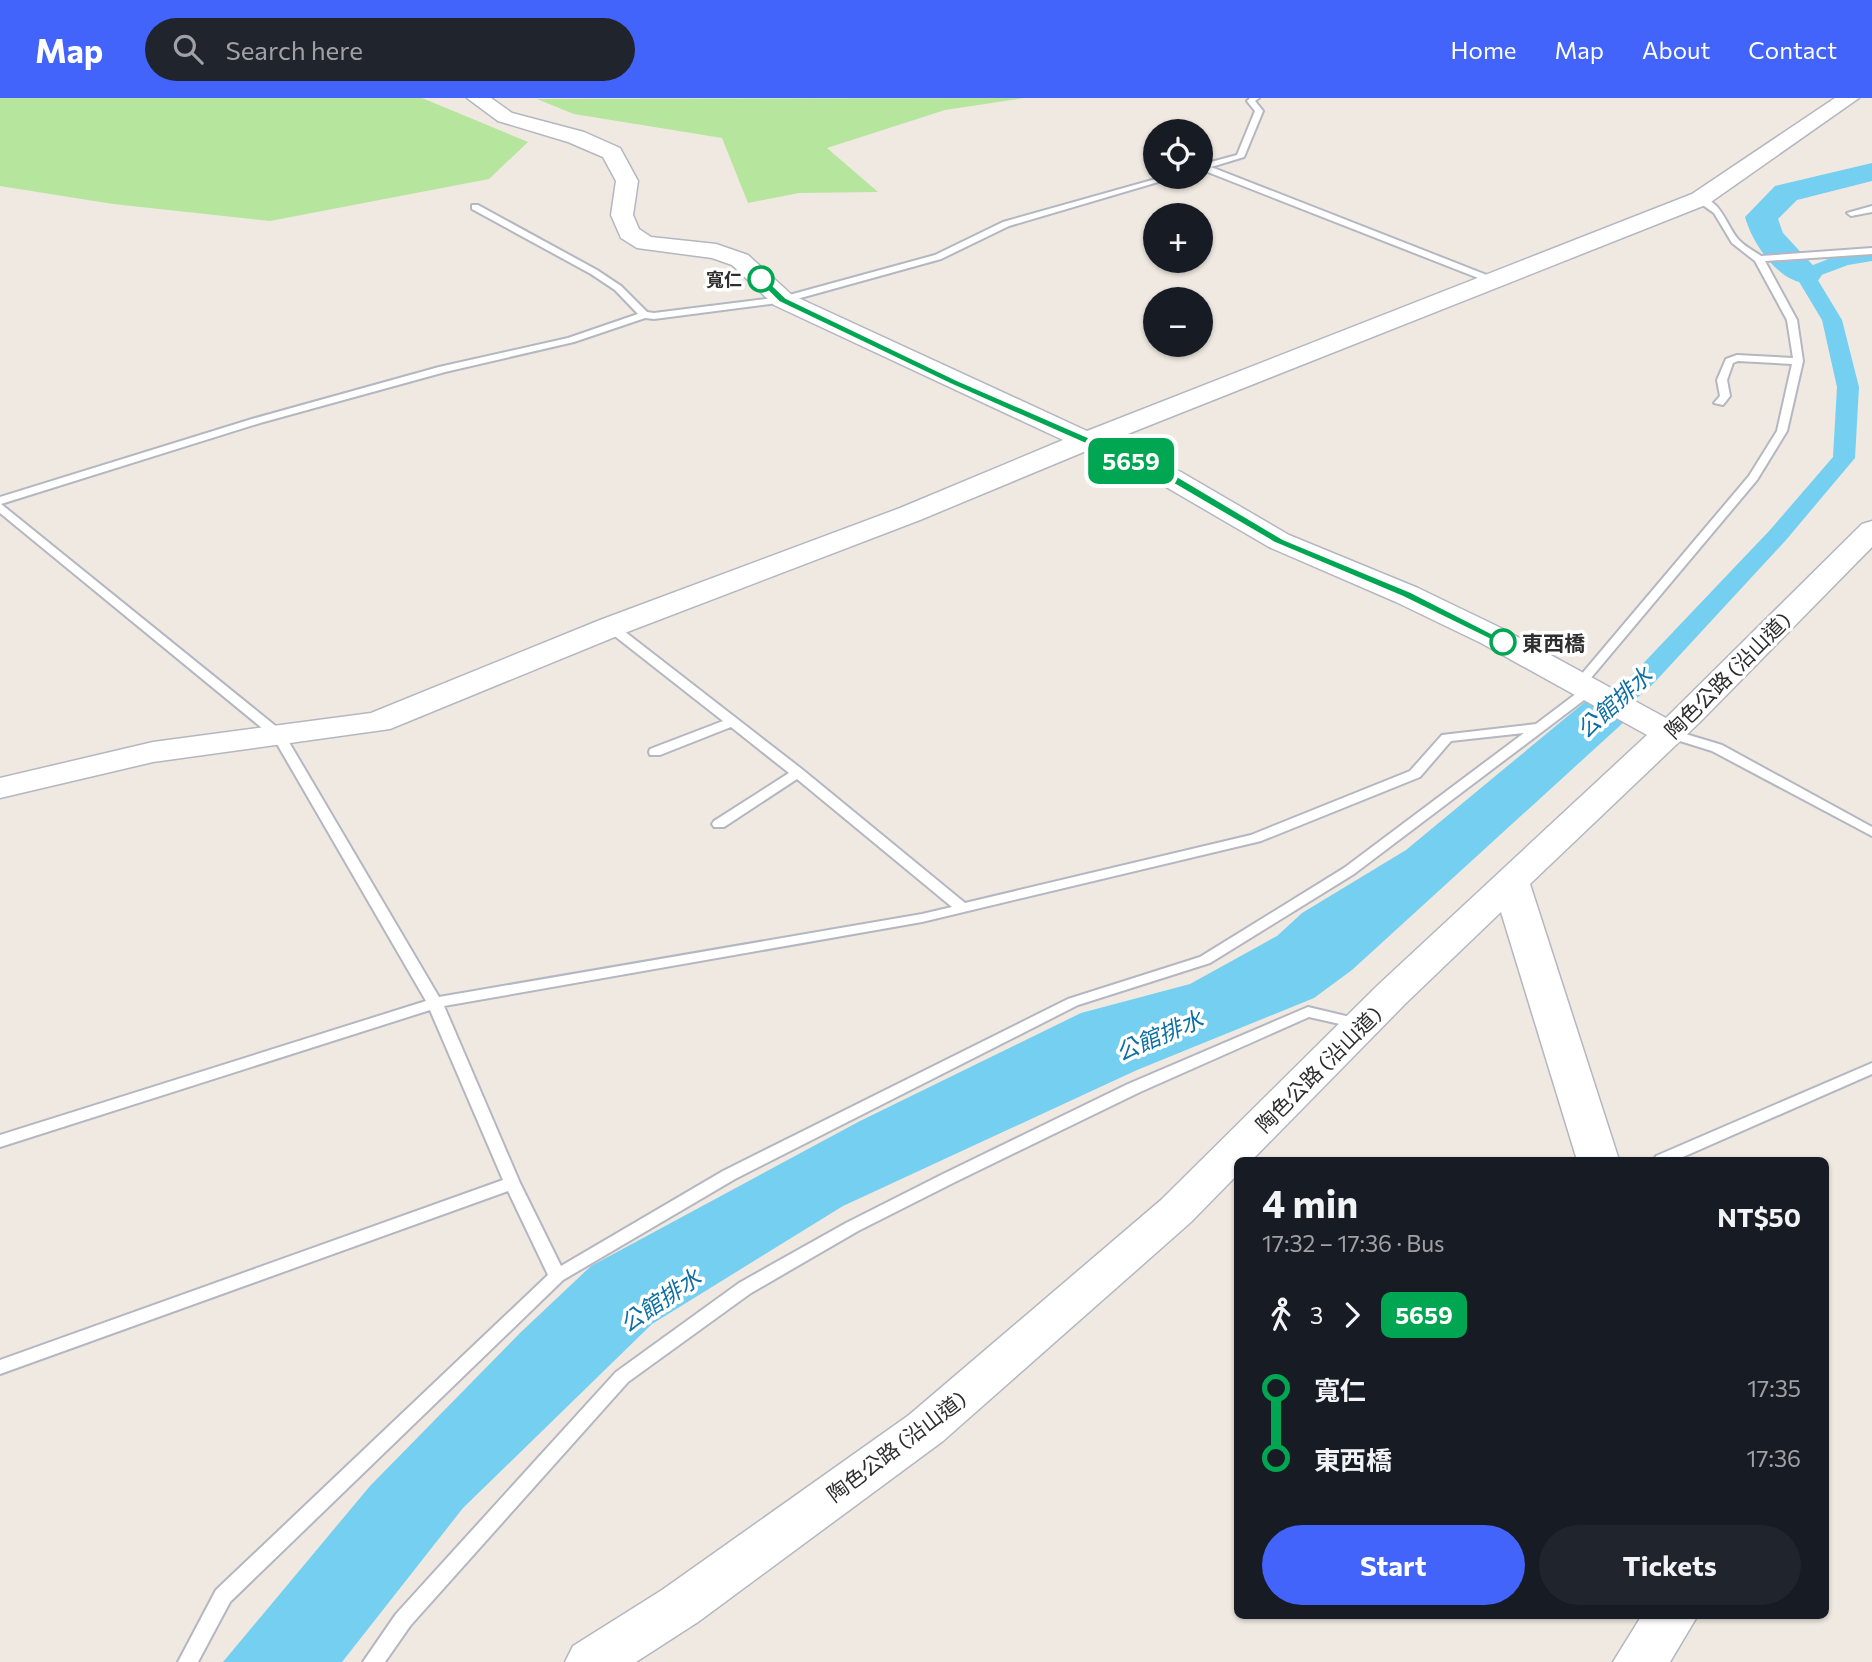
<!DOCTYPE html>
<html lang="en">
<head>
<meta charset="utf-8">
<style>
  body { margin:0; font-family:Commissioner,"Noto Sans TC",sans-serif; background:#20242c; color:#f1f3f6; height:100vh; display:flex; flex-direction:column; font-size:26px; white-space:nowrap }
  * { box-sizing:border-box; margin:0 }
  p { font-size:23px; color:#9ea1a6 }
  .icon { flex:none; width:38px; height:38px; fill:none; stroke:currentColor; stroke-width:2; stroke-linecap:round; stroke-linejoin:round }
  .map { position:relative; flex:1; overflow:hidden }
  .sheet { position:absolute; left:1234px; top:1059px; width:595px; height:462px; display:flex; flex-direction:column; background:#171b24; border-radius:10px; box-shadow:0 2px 5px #0004 }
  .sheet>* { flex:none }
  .badge { padding:0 14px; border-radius:10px; font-size:24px; line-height:46px }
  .fabs { position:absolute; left:1143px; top:21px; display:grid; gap:14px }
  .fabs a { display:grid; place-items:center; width:70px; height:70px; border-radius:50%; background:#171b24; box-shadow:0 2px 5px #0004; font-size:35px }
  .map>.badge { position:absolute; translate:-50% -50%; box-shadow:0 0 0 4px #fff }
  .legs { display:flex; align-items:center; gap:10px; height:77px; padding:0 28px; font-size:23px }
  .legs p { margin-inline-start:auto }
  .head { display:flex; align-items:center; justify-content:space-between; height:119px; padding:0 28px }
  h1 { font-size:38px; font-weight:700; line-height:52px }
  .button { display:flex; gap:14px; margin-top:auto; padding:14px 28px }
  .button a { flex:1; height:80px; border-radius:42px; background:#4264fb; color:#fff; font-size:28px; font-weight:700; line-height:80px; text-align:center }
  .button a+a { background:#20242c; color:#f1f3f6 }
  ul { padding:0 28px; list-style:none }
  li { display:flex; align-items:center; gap:24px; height:70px; font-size:26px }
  li i { display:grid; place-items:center; width:10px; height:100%; margin:0 9px; background:currentColor }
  li i::after { content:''; width:18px; height:18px; margin:-9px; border:5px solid; border-radius:50%; background:#171b24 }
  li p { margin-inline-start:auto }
  li:first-child i { background:linear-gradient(#0000 50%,currentColor 0) }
  li:last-child i { background:linear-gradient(currentColor 50%,#0000 0) }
  header { display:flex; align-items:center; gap:42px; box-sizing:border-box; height:98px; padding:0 35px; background:#4264fb; color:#fff }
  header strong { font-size:33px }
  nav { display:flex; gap:38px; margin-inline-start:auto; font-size:24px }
  .search { width:490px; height:63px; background:#20242c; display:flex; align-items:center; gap:18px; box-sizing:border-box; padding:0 24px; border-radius:38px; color:#9ea1a6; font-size:26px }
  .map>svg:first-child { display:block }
  .green { fill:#b6e59e }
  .water { fill:#75cff0 }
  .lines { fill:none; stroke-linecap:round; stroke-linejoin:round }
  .canal { fill:#75cff0; fill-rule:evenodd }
  .river { fill:#75cff0; fill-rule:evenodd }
  .lane-casing { stroke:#b4b7c1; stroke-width:4 }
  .secondary-casing { stroke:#b4b7c1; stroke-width:3 }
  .lane { fill:#fff; fill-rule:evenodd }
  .secondary { fill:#fff; fill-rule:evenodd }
  .line-1 { fill:#00a651; stroke:#fff; stroke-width:2 }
  .stop-1-dot { fill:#fff; stroke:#00a651; stroke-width:3.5 }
  .labels { text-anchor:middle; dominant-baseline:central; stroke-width:7; stroke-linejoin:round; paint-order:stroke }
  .far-stop-label { font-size:18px; font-weight:bold; fill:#2e2e2e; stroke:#fff; text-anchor:end }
  .stop-label { font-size:21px; font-weight:bold; fill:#2e2e2e; stroke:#fff; text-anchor:start }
  .street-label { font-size:21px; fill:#2e2e2e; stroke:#fff }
  .water-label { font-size:23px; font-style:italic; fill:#0d6fa3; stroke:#fff }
</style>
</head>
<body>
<header>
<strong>Map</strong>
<div class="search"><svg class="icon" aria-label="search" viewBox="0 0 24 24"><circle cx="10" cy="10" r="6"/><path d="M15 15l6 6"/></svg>Search here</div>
<nav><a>Home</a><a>Map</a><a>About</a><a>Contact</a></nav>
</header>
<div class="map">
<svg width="1872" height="1564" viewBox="0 0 1872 1564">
  <rect width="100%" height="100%" fill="#efe9e1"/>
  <g class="green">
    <path d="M 0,0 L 422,0 L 528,44 L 489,81 L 270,123 L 113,106 L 0,88 Z"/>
    <path d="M 1024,0 L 945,12 L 827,50 L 878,94 L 799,95 L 748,105 L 722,40 L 574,16 L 537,1 Z"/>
  </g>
  <path class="water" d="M 1586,603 L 1624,624 L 1352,872 L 1314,900 L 1137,972 L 843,1108 L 652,1226 L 463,1410 L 342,1564 L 223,1564 L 370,1388 L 520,1235 L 591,1168 L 860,1023 L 1081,915 L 1190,886 L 1277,838 L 1302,815 L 1406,752 Z"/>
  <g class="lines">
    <path class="canal" d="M 1872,151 L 1872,163 L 1848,167 L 1816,179 L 1842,222 L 1859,289 L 1855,360 L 1786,442 L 1653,586 L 1604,629 L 1584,629 L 1580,623 L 1584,617 L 1635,574 L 1770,432 L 1833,359 L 1837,289 L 1822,222 L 1795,177 L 1798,173 L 1836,158 Z"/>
    <path class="river" d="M 1872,65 L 1872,83 L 1797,102 L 1778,121 L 1783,135 L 1822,177 L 1817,184 C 1784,193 1753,148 1745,119 L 1775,88 Z"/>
    <defs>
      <g id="lane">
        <path d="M 1250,0 L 1259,0 L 1255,3 L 1263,13 L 1244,59 L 1211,69 L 1497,181 L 1497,185 L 1491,185 L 1200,71 L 1200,67 L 1237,57 L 1255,13 L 1247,3 Z"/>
        <path d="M 1163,79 L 1175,79 L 1009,128 L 941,161 L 786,204 L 654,221 L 645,220 L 574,244 L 445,274 L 260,325 L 1,406 L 283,634 L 439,899 L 922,816 L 952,809 L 797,681 L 724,729 L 714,729 L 712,726 L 714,723 L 789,675 L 731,629 L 660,657 L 650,657 L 649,654 L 650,651 L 723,623 L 607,532 L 605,529 L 607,526 L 615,526 L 803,672 L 965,805 L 1251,737 L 1410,673 L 1442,637 L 1536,626 L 1577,595 L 1573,587 L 1575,584 L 1749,378 L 1777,333 L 1792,266 L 1738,263 L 1733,265 L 1727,282 L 1730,298 L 1723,307 L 1714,305 L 1720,298 L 1717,282 L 1726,261 L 1737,257 L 1793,260 L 1787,222 L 1755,163 L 1732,145 L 1714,115 L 1697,103 L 1697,99 C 1720,99 1726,127 1738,141 C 1744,148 1754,153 1761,158 L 1872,150 L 1872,156 L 1765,163 L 1797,222 L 1803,263 L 1787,333 L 1757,382 L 1585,587 L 1590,596 L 1588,599 L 1354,776 L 1210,865 L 1078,907 L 735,1081 L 563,1182 L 230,1504 L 198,1564 L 178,1564 L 216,1492 L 548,1177 L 508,1093 L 0,1276 L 0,1262 L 503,1082 L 430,912 L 0,1049 L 0,1037 L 426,903 L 273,639 L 0,415 L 0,399 L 252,321 L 439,269 L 568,240 L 638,216 L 615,192 L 591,176 L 472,111 L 472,107 L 478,107 L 597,172 L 621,188 L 647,214 L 654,215 L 782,199 L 935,157 L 1003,124 ZM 1524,635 L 1344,770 L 1200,859 L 1068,901 L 723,1073 L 561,1168 L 520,1085 L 444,908 L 922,824 L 1261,743 L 1420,679 L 1451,643 Z"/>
        <path d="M 1872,108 L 1872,114 L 1851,118 L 1847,115 Z"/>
        <path d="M 1669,631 L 1722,647 L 1872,729 L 1872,738 L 1712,653 L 1664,638 L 1663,635 L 1664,632 Z"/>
        <path d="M 1308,909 L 1367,923 L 1370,926 L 1362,931 L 1309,919 L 1140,994 L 955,1084 L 858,1133 L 751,1195 L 628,1284 L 410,1528 L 385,1564 L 363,1564 L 396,1516 L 616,1274 L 739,1185 L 846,1125 L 943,1076 L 1128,986 Z"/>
        <path d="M 1872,965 L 1872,976 L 1676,1062 L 1654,1062 L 1656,1058 Z"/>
      </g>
      <g id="secondary">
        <path d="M 467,0 L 491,0 L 512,15 L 584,34 L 620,50 L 638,83 L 633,117 L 639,131 L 651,139 L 716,146 L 748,157 L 792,197 L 1087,333 L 1692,96 L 1835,0 L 1859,0 L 1708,106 L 1110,343 L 1181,374 L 1289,437 L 1418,490 L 1503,531 L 1666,620 L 1862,426 L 1872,423 L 1872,449 L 1700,624 L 1530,786 L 1619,1062 L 1577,1062 L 1501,814 L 1406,905 L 1252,1062 L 1237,1062 L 1237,1077 L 1191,1124 L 943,1343 L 698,1524 L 636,1564 L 565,1564 L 573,1548 L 662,1492 L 909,1317 L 1161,1102 L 1378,887 L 1647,637 L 1481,545 L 1396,504 L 1269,449 L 1161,386 L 1086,353 L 920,422 L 622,536 L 390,631 L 153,664 L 0,700 L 0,680 L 153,644 L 371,615 L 600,522 L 900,410 L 1063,342 L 774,207 L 732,167 L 712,160 L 637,150 L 621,140 L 611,117 L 616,83 L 603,59 L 568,44 L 498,23 Z"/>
        <path d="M 1642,1517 L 1698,1517 L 1670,1564 L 1613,1564 Z"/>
      </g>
    </defs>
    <use href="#lane" class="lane-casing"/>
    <use href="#secondary" class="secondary-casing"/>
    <use href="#lane" class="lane"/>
    <use href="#secondary" class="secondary"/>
  </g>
  <path class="line-1" d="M 758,179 L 764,179 L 786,200 L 957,282 L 1175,377 L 1283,441 L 1411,494 L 1509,544 L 1499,546 L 1403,499 L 1275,445 L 1167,382 L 950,286 L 779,204 L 758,183 Z"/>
  <g class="stop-1-dot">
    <circle cx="761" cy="181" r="12"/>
    <circle cx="1503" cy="544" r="12"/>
  </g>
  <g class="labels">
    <g class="far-stop-label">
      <text x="742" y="181">寬仁</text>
    </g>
    <g class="stop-label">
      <text x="1522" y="544">東西橋</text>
    </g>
    <g class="street-label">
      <text transform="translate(1727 577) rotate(-45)">陶色公路 (沿山道)</text>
      <text transform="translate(1318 971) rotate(-45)">陶色公路 (沿山道)</text>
      <text transform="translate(896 1348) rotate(-37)">陶色公路 (沿山道)</text>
    </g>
    <g class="water-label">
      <text transform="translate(1614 604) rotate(-42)">公館排水</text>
      <text transform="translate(1159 937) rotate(-23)">公館排水</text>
      <text transform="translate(660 1202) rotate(-34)">公館排水</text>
    </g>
  </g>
</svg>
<div class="fabs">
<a><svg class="icon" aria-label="locate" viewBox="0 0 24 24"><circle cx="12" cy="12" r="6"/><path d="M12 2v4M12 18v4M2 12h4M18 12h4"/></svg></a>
<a>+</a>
<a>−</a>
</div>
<b class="badge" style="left:1131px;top:363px;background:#00a651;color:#fff">5659</b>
<section class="sheet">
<div class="head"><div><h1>4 min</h1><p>17:32 – 17:36 · Bus</p></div><b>NT$50</b></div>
<div class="legs"><svg class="icon" aria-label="walk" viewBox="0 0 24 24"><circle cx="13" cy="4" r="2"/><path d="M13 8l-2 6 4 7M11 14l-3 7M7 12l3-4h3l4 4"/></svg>3<svg class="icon" aria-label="forward" viewBox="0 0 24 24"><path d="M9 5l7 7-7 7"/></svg><b class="badge" style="background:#00a651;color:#fff">5659</b></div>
<ul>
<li><i style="color:#00a651"></i><b>寬仁</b><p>17:35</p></li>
<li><i style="color:#00a651"></i><b>東西橋</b><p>17:36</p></li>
</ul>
<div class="button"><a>Start</a><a>Tickets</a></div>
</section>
</div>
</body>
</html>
